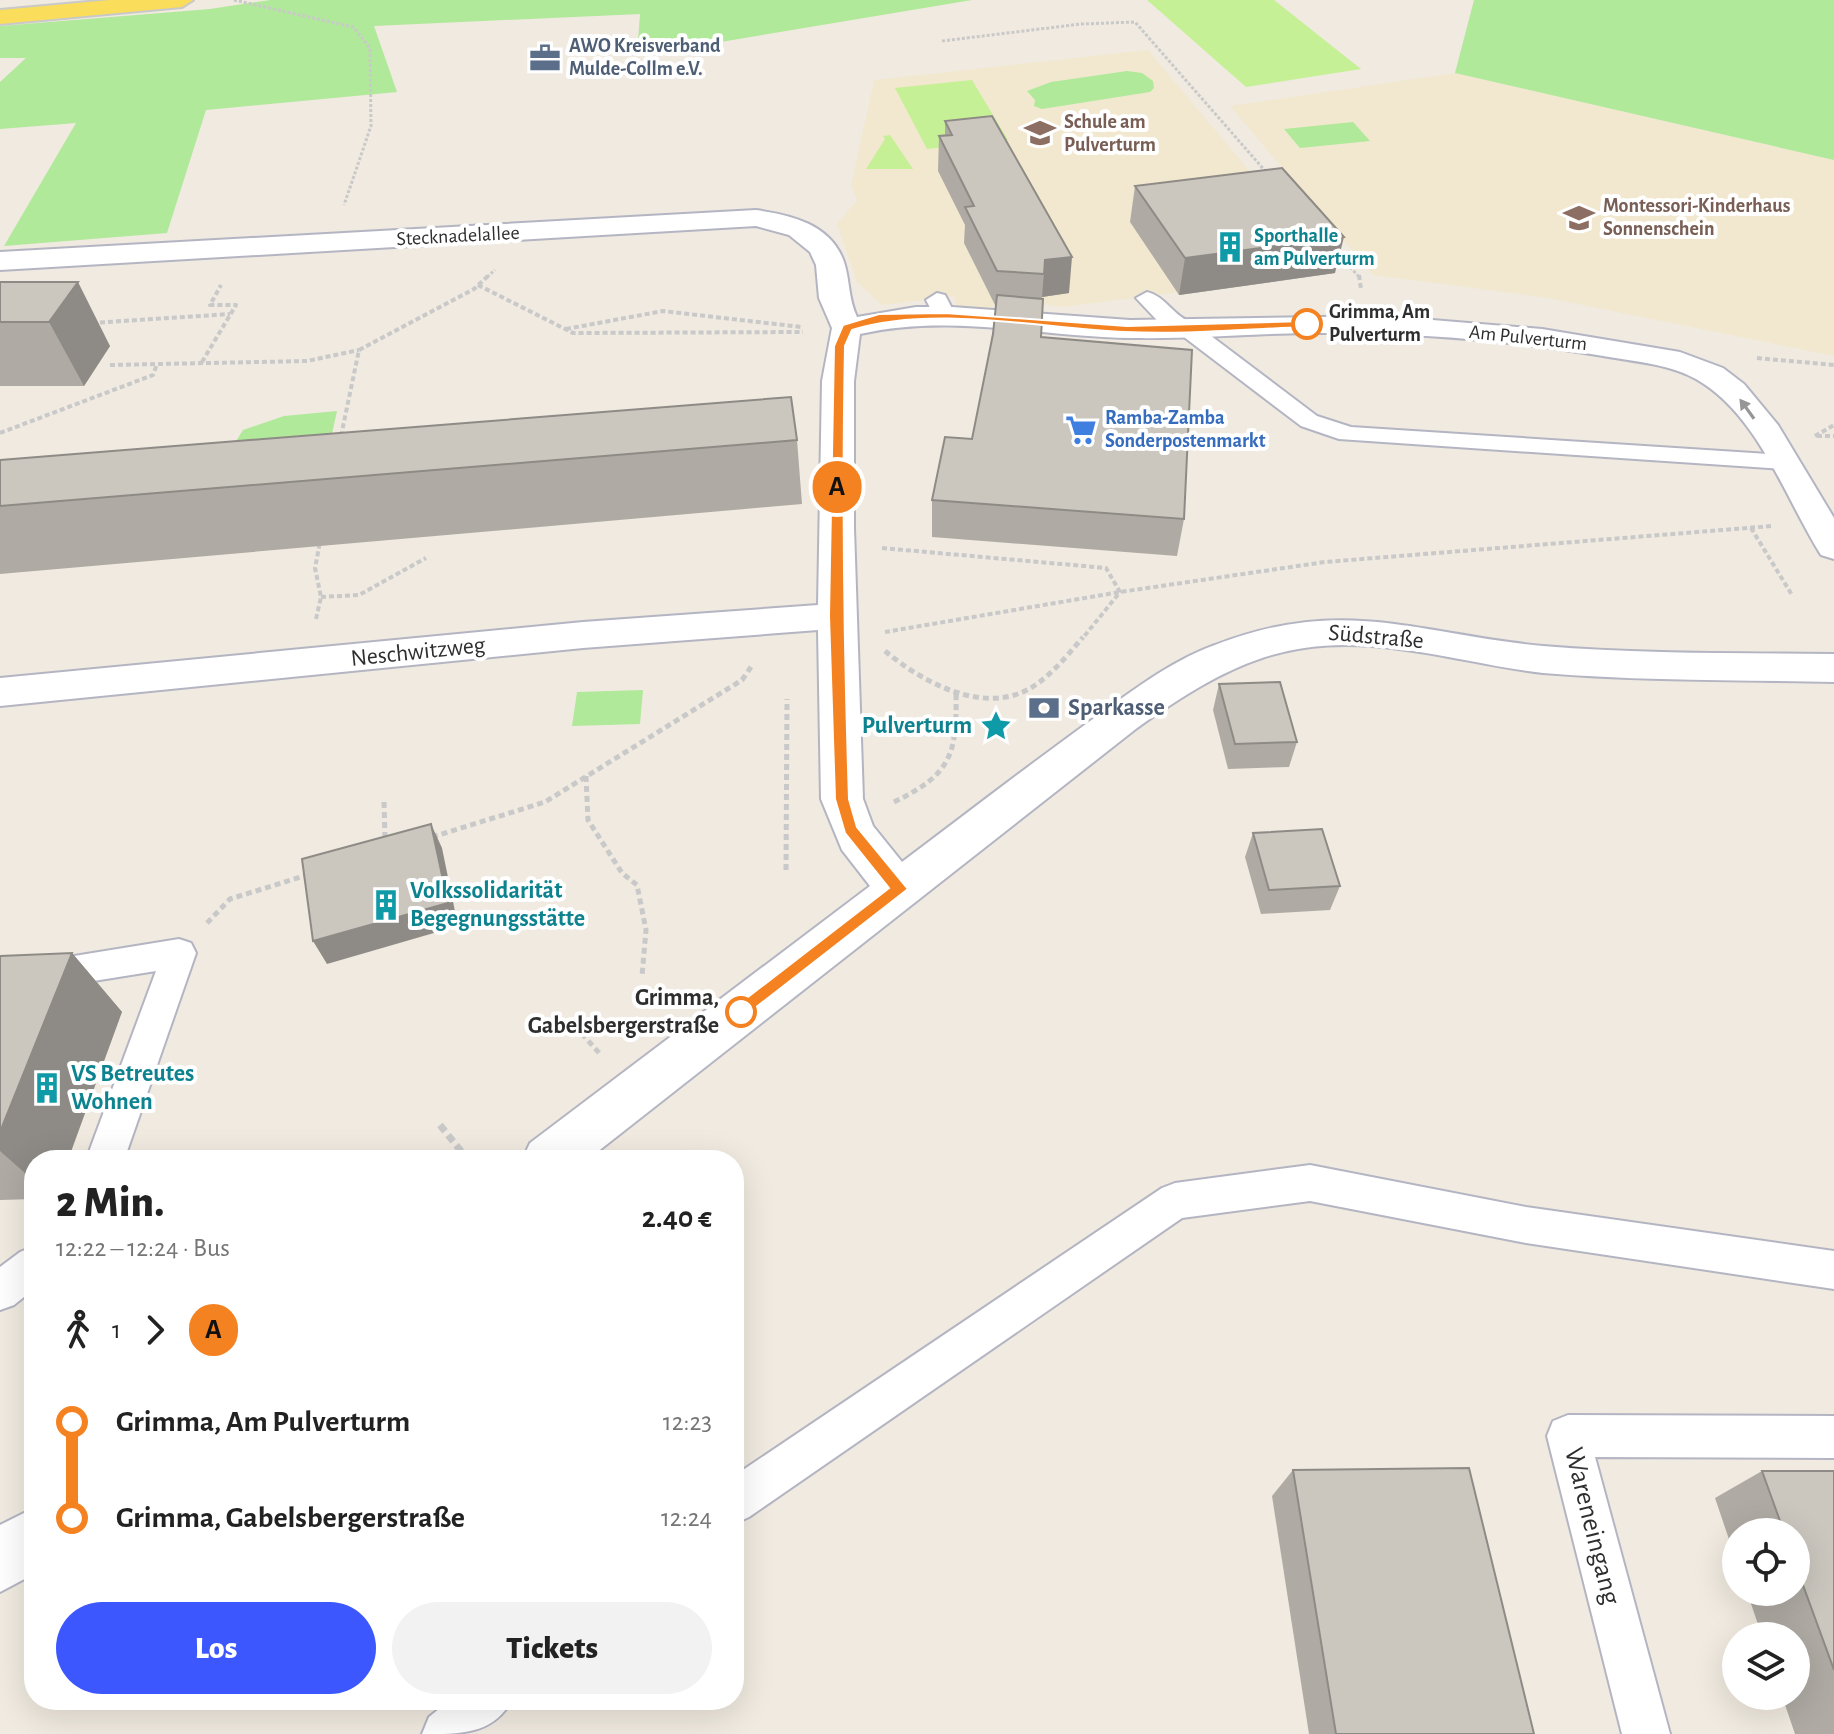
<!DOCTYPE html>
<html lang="de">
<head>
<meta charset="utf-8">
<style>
  body { margin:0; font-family:"Alegreya Sans",sans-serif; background:#f2f2f2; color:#222; height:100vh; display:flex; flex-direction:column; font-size:30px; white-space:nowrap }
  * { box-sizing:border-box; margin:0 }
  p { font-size:26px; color:#767676 }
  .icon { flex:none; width:44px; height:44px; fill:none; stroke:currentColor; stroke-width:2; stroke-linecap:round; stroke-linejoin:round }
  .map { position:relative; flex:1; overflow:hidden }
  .panel { position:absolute; left:24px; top:1150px; width:720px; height:560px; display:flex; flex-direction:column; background:#fff; border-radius:32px; box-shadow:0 8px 32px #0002 }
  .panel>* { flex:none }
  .badge { padding:0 16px; border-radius:26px; font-size:28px; line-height:52px }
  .controls { position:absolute; left:1722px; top:1518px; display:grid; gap:16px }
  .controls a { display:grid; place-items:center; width:88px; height:88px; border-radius:50%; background:#fff; box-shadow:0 8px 32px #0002; font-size:40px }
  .map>.badge { position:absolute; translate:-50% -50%; box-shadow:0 0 0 4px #fff }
  .legs { display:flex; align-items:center; gap:12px; height:88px; padding:0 32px; font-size:26px }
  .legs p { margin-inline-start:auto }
  .overview { display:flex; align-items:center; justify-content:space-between; height:136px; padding:0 32px }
  h1 { font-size:44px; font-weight:800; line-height:60px }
  .primary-button { display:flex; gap:16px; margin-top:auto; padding:16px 32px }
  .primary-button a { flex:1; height:92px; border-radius:48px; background:#3d57ff; color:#fff; font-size:32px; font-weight:800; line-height:92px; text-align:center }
  .primary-button a+a { background:#f2f2f2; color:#222 }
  ul { padding:0 32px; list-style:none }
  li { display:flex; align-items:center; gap:28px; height:96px; font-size:30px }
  li i { display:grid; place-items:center; width:12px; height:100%; margin:0 10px; background:currentColor }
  li i::after { content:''; width:20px; height:20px; margin:-10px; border:6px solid; border-radius:50%; background:#fff }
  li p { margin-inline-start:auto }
  li:first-child i { background:linear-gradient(#0000 50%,currentColor 0) }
  li:last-child i { background:linear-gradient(currentColor 50%,#0000 0) }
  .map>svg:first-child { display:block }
  .education { fill:#f2e8cf }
  .green { fill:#b0e99a }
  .pitch { fill:#c5f095 }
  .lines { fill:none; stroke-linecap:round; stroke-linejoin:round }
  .service-casing { stroke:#b4b5c2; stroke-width:4 }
  .minor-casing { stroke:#b4b5c2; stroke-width:4 }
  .primary-casing { stroke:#c9c9c9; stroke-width:4 }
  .path-far3 { stroke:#c9c9c9; stroke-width:3; stroke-dasharray:3 2; stroke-linecap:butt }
  .path-far2 { stroke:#c9c9c9; stroke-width:4; stroke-dasharray:5 3; stroke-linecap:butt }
  .path-far1 { stroke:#c9c9c9; stroke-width:5; stroke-dasharray:6 4; stroke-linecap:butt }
  .path { stroke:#c9c9c9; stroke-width:7; stroke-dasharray:8 5; stroke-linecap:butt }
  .service { fill:#fff; fill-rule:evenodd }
  .minor { fill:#fff; fill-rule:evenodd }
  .primary { fill:#fadd5a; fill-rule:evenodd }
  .wall { fill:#afaba4 }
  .shaded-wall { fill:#8e8b86 }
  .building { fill:#cbc7bf; stroke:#8e8b86; stroke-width:2 }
  .oneway { fill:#969696 }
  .line-1 { fill:#f58220; stroke:#fff; stroke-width:2 }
  .stop-1-dot { fill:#fff; stroke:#f58220; stroke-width:4 }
  .labels { text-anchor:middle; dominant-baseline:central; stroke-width:8; stroke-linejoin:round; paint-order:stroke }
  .far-service-label { font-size:20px; font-weight:bold; fill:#4e5e75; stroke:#fff; text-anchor:start }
  .far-education-label { font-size:20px; font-weight:bold; fill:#785e54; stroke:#fff; text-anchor:start }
  .far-street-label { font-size:20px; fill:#2e2e2e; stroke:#fff }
  .far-culture-label { font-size:20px; font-weight:bold; fill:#0d838f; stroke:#fff; text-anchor:start }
  .far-stop-label { font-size:20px; font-weight:bold; fill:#2e2e2e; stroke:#fff; text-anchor:start }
  .far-shop-label { font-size:20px; font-weight:bold; fill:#366cbe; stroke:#fff; text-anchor:start }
  .street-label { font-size:24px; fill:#2e2e2e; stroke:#fff }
  .service-label { font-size:24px; font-weight:bold; fill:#4e5e75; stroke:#fff; text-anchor:start }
  .culture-label { font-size:24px; font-weight:bold; fill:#0d838f; stroke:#fff; text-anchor:start }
  .stop-label { font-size:24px; font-weight:bold; fill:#2e2e2e; stroke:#fff; text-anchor:end }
  .near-street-label { font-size:28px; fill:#2e2e2e; stroke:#fff }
</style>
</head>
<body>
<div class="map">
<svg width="1834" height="1734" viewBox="0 0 1834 1734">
  <rect width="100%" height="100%" fill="#f0eae0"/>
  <g class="education">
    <path d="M 1148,50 L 1335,273 L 1062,307 L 999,299 L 986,313 L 957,308 L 954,296 L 882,305 L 857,282 L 837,224 L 857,200 L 851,186 L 874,80 Z"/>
    <path d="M 1455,73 L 1834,160 L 1834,356 L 1548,298 L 1373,275 L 1230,106 Z"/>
  </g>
  <g class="green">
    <path d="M 270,0 L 972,0 L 637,56 L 640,14 L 374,26 L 397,92 L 206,110 L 167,233 L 4,246 L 76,123 L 0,129 L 0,82 L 26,58 L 0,58 L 0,26 L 210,9 Z"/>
    <path d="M 1474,0 L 1834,0 L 1834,160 L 1455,73 Z"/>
    <path d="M 1127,71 L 1142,73 L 1153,81 L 1154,88 L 1150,92 L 1042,109 L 1034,106 L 1035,100 L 1027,91 L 1051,82 Z"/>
    <path d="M 1353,122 L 1370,141 L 1300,148 L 1284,129 Z"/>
    <path d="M 337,411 L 331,438 L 233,446 L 243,430 L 284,416 Z"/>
    <path d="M 643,690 L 640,724 L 572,726 L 577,692 Z"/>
  </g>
  <g class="pitch">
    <path d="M 1147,0 L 1274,0 L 1361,69 L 1246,87 Z"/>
    <path d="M 972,80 L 1008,140 L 927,149 L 895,88 Z"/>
    <path d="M 890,135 L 913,169 L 866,169 L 885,139 L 883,136 Z"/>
  </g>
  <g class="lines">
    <defs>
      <g id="service">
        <path d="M 1147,292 C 1166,296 1174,318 1194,323 L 1317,416 L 1351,427 L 1783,455 L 1792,457 L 1795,462 L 1792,467 L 1783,469 L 1339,439 L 1301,426 L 1180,334 L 1169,333 L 1136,298 Z"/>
        <path d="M 937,293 L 945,295 L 956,316 L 953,321 L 945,323 L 937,321 L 926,300 Z"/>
        <path d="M 179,939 L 191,943 L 196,953 L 124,1160 L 86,1160 L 156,971 L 0,996 L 0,968 Z"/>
        <path d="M 1310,1165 L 1526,1207 L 1834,1251 L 1834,1289 L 1526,1243 L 1310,1201 L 1182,1218 L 749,1517 L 734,1524 L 734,1476 L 1162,1188 L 1175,1183 Z"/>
        <path d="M 34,1246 L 34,1289 L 14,1305 L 0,1310 L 0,1267 L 20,1252 Z"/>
        <path d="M 1568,1415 L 1834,1416 L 1834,1458 L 1595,1457 L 1670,1734 L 1622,1734 L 1547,1436 L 1553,1421 Z"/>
        <path d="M 450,1700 L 512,1700 C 493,1734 462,1734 422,1734 L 429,1717 Z"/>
      </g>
      <g id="minor">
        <path d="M 756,210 C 791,215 831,224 844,262 C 850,280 848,298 857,317 L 916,307 L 952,307 L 1130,320 L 1384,316 L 1542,329 L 1680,352 L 1723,368 L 1744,384 L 1778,425 L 1834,518 L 1834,559 L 1821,555 C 1785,498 1758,414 1696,379 C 1667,363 1629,361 1597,355 C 1501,339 1404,332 1307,333 C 1249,334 1190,339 1132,338 C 1041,337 950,313 860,334 L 854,381 L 854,528 L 863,799 L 873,826 L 902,862 C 963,816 1024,769 1086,724 C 1127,695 1168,662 1215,645 C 1344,595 1417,634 1543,646 C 1640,654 1737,653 1834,654 L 1834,682 C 1737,680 1640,681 1543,673 C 1497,668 1452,656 1406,650 C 1290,632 1229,663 1137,728 L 587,1160 L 522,1160 L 530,1143 L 870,886 L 842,850 L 821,799 L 818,630 L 583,648 L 0,706 L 0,678 L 583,622 L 818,605 L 822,381 L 832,328 L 819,298 L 816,265 L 810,252 L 789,235 L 756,226 L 0,270 L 0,252 Z"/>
        <path d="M 34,1508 L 34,1574 L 0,1592 L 0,1525 Z"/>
      </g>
      <path id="primary" d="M 110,0 L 193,0 L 182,7 L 0,24 L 0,10 Z"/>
    </defs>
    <use href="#service" class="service-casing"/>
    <use href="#minor" class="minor-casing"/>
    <use href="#primary" class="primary-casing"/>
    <g class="path-far3">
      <path d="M 234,0 L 353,27 L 370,48 L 371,126 L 344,205"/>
      <path d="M 942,41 L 1081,24 L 1135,22 L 1267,173"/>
      <path d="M 1337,252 L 1359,277"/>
      <path d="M 487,277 L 495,270"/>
    </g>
    <g class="path-far2">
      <path d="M 1359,275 L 1361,289"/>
      <path d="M 478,285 L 573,333 L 803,332"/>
      <path d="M 92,323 L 230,314"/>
      <path d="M 566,329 L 663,311 L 801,327"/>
      <path d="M 1757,358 L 1834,365"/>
      <path d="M 202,362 L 236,305 L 210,305 L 221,285"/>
      <path d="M 110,365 L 307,361 L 359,350"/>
      <path d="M 0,433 L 153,375 L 157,364"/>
      <path d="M 341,436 L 359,350 L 474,289 L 489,275"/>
      <path d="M 1815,436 L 1834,425"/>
      <path d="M 1817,436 L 1834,436"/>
      <path d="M 1751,528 L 1792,595"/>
      <path d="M 882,548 L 1106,568 L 1120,592 L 1082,639"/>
      <path d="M 321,597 L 359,595 L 426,558"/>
      <path d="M 316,619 L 321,597 L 315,568 L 320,542"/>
      <path d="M 885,632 L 1120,592 L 1325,562 L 1772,526"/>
    </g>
    <g class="path-far1">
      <path d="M 885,651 C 921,681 981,715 1029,689 C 1050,677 1067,656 1083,637"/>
      <path d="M 586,776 L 588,820 L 622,873 L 637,885 L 646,930 L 642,976"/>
      <path d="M 384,802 L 385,840"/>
      <path d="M 894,802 C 952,774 957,754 956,692"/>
      <path d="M 432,837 L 545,802 L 742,680 L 753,664"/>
      <path d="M 786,870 L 787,699"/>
      <path d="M 207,923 L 230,899 L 307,875"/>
      <path d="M 575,1026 L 601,1055"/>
    </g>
    <path class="path" d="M 440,1125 L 468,1160"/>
    <use href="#service" class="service"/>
    <use href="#minor" class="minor"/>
    <use href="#primary" class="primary"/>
  </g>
  <g class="wall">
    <path d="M 945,121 L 1069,293 L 1042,297 L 1041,337 L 1184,519 L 1177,556 L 932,537 L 932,500 L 972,439 L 993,334 L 996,307 L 964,243 L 965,225 L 938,171 L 939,136 L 945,135 Z"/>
    <path d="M 1135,186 L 1335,273 L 1179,295 L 1130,222 Z"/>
    <path d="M 0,282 L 110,346 L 84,386 L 0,386 Z"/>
    <path d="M 797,440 L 802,504 L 0,574 L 0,460 Z"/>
    <path d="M 1219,684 L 1297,742 L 1289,767 L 1228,769 L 1213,710 Z"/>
    <path d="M 1253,833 L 1340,886 L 1330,910 L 1261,914 L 1245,857 Z"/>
    <path d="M 72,953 L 122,1012 L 34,1160 L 34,1199 L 0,1200 L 0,956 Z"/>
    <path d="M 1293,1470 L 1534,1734 L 1309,1734 L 1272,1496 Z"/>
    <path d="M 1762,1471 L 1834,1471 L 1834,1734 L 1795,1734 L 1782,1696 L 1796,1696 L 1796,1636 L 1762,1636 L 1747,1592 L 1796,1592 L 1796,1532 L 1736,1532 L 1736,1560 L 1715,1498 Z"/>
  </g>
  <g class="shaded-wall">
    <path d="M 1344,237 L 1335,273 L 1179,295 L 1185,258 Z"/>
    <path d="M 1072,257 L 1069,293 L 1042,297 L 1045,260 Z"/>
    <path d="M 78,282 L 110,346 L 84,386 L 49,322 Z"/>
    <path d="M 431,824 L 442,848 L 458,926 L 327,964 L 313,941 Z"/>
    <path d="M 72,953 L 122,1012 L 68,1160 L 34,1160 L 34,1181 L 0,1151 L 0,1132 Z"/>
  </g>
  <g class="building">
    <path d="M 992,116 L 1072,257 L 1045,260 L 1044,274 L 997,271 L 965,207 L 974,206 L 939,136 L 952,135 L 945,121 Z"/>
    <path d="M 1282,168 L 1344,237 L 1185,258 L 1135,186 Z"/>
    <path d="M 0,282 L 78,282 L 49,322 L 0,322 Z"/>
    <path d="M 997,295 L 1043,299 L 1041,337 L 1192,350 L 1184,519 L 932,500 L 945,437 L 972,439 L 993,334 Z"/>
    <path d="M 791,397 L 797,440 L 0,506 L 0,460 Z"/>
    <path d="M 1280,682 L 1297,742 L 1235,744 L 1219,684 Z"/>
    <path d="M 431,824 L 448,903 L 313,941 L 302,859 Z"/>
    <path d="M 1322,829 L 1340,886 L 1269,890 L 1253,833 Z"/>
    <path d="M 72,953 L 0,1132 L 0,956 Z"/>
    <path d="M 1469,1468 L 1534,1734 L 1336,1734 L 1293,1470 Z"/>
    <path d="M 1762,1471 L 1834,1471 L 1834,1670 L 1796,1566 L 1796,1532 L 1784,1532 Z"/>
  </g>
  <defs><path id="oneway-solid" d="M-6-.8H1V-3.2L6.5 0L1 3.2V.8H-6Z" transform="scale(2)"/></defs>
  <use class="oneway" href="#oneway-solid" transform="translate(1747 409) rotate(-126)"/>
  <path class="line-1" d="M 945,313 L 1127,326 L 1307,321 L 1313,324 L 1307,327 C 1247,329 1185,335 1124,332 C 1040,328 932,305 852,330 L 845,346 C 842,497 844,648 849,799 L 857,827 L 908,889 L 741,1019 L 735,1017 L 733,1012 L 735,1007 L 889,888 L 845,833 L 835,799 L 829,616 L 834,346 L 843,325 L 879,314 Z"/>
  <defs>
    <symbol id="office-bare" viewBox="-9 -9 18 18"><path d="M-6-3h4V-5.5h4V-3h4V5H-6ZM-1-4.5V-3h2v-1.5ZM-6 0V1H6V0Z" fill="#5c6f8a" stroke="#fff" stroke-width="2.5" paint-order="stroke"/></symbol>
    <symbol id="school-bare" viewBox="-9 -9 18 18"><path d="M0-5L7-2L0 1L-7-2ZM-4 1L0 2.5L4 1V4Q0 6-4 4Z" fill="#8d6e63" stroke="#fff" stroke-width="2.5" paint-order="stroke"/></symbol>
    <symbol id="building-bare" viewBox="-9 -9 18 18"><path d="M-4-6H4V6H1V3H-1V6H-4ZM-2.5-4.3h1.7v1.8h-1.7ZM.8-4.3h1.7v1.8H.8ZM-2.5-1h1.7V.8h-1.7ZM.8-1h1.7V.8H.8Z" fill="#0f9aa8" stroke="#fff" stroke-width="2.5" paint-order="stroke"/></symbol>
    <symbol id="supermarket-bare" viewBox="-9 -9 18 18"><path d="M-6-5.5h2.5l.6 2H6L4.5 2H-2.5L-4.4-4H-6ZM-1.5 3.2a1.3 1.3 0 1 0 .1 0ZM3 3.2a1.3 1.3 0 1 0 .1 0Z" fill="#3f7fe0" stroke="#fff" stroke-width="2.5" paint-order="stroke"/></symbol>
    <symbol id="bank-bare" viewBox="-9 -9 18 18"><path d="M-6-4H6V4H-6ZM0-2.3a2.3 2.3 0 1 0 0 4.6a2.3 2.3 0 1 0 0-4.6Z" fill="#5c6f8a" stroke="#fff" stroke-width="2.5" paint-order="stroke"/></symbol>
    <symbol id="sight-bare" viewBox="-9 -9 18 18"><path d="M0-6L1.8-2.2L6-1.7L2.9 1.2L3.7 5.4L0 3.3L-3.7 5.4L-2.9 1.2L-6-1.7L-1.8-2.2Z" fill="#0f9aa8" stroke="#fff" stroke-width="2.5" paint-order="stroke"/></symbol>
  </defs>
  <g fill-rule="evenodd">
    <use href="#office-bare" x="523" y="36" width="44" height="44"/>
    <use href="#school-bare" x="1018" y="111" width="44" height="44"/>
    <use href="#school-bare" x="1557" y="196" width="44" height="44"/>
    <use href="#building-bare" x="1208" y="225" width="44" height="44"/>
    <use href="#supermarket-bare" x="1059" y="408" width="44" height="44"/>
    <use href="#bank-bare" x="1022" y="686" width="44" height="44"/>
    <use href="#sight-bare" x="974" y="704" width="44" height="44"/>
    <use href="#building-bare" x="364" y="883" width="44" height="44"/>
    <use href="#building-bare" x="25" y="1066" width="44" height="44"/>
  </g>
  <g class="stop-1-dot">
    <circle cx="1307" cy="324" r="14"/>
    <circle cx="741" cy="1012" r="14"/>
  </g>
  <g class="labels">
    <g class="far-service-label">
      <text x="569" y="46">AWO Kreisverband<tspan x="569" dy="23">Mulde-Collm e.V.</tspan></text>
    </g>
    <g class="far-education-label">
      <text x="1064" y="122">Schule am<tspan x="1064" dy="23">Pulverturm</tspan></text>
      <text x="1603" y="206">Montessori-Kinderhaus<tspan x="1603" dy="23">Sonnenschein</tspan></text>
    </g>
    <g class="far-street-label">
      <text transform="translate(458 236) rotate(-3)">Stecknadelallee</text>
      <text transform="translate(1528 338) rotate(6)">Am Pulverturm</text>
    </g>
    <g class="far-culture-label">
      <text x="1254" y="236">Sporthalle<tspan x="1254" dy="23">am Pulverturm</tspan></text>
    </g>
    <g class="far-stop-label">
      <text x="1329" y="312">Grimma, Am<tspan x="1329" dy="23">Pulverturm</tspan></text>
    </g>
    <g class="far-shop-label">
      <text x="1105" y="418">Ramba-Zamba<tspan x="1105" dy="23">Sonderpostenmarkt</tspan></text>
    </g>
    <g class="street-label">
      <text transform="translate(1376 637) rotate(5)">Südstraße</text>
      <text transform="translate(418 652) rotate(-6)">Neschwitzweg</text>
    </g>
    <g class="service-label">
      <text x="1068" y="708">Sparkasse</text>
    </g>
    <g class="culture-label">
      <text x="972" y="726" text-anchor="end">Pulverturm</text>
      <text x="410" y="891">Volkssolidarität<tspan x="410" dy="28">Begegnungsstätte</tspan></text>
      <text x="71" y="1074">VS Betreutes<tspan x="71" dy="28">Wohnen</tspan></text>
    </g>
    <g class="stop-label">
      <text x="719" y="998">Grimma,<tspan x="719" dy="28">Gabelsbergerstraße</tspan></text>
    </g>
    <g class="near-street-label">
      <text transform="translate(1592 1526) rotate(76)">Wareneingang</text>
    </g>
  </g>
</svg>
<div class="controls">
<a><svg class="icon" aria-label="locate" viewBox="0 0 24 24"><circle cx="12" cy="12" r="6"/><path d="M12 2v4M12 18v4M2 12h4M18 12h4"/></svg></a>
<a><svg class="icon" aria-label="layers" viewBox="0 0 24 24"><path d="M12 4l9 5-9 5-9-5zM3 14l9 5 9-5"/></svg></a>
</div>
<b class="badge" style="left:837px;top:487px;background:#f58220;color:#111">A</b>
<section class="panel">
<div class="overview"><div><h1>2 Min.</h1><p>12:22 – 12:24 · Bus</p></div><b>2.40 €</b></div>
<div class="legs"><svg class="icon" aria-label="walk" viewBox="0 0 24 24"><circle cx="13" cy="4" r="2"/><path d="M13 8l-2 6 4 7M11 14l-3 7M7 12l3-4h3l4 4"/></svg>1<svg class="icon" aria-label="forward" viewBox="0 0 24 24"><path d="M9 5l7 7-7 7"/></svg><b class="badge" style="background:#f58220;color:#111">A</b></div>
<ul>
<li><i style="color:#f58220"></i><b>Grimma, Am Pulverturm</b><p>12:23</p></li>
<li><i style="color:#f58220"></i><b>Grimma, Gabelsbergerstraße</b><p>12:24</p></li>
</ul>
<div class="primary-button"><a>Los</a><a>Tickets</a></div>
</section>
</div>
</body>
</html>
